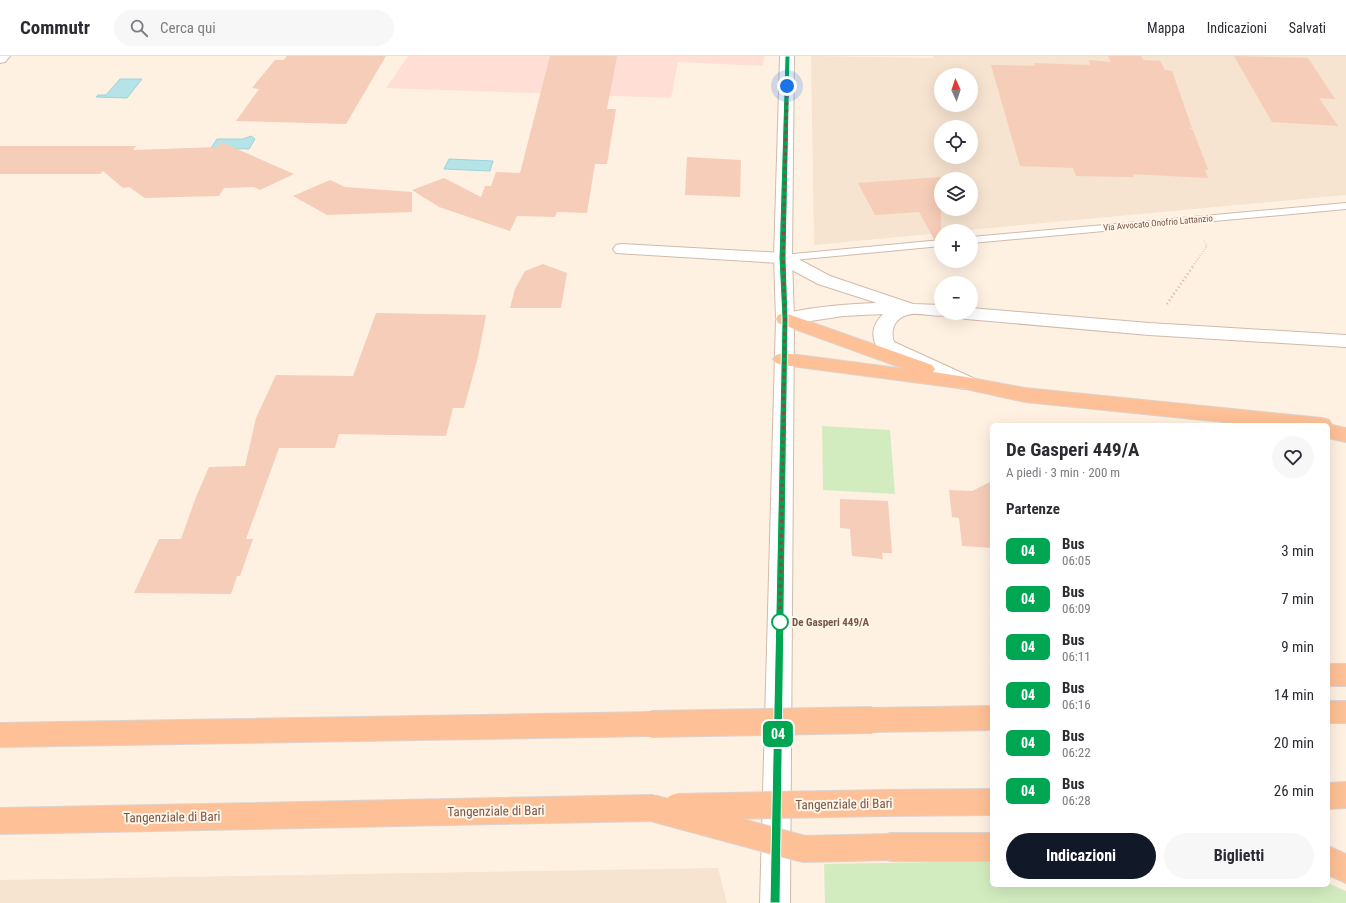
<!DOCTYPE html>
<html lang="it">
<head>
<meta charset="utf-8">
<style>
  body { margin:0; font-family:"Roboto Condensed",sans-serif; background:#f7f7f7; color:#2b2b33; height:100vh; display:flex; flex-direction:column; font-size:15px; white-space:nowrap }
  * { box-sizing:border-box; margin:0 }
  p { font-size:13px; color:#7c7c81 }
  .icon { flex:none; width:22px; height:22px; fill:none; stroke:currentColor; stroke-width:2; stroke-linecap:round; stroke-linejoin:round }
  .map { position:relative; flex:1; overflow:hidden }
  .side { position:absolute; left:990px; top:367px; width:340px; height:464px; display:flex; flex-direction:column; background:#fff; border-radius:6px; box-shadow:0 4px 16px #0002 }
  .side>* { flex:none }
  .badge { padding:0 8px; border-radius:6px; font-size:14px; line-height:26px }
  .needle { width:26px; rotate:357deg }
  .buttons { position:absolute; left:934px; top:12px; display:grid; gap:8px }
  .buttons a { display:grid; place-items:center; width:44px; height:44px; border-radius:50%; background:#fff; box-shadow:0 4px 16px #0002; font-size:20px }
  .you { position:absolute; width:20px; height:20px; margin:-10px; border:3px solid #fff; border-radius:50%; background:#1a73e8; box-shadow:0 0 0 6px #1a73e833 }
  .map>.badge { position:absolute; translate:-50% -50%; box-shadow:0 0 0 2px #fff }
  h2 { padding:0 16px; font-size:15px; line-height:36px }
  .round { display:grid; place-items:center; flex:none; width:42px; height:42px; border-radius:21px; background:#f7f7f7 }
  .summary { display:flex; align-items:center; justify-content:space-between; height:68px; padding:0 16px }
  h1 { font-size:19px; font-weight:700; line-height:30px }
  .cta { display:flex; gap:8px; margin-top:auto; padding:8px 16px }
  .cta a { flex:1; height:46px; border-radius:24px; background:#111827; color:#fff; font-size:16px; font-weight:700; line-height:46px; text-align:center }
  .cta a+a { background:#f7f7f7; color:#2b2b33 }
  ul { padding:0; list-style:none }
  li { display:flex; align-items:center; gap:12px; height:48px; padding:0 16px }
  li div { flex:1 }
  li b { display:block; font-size:15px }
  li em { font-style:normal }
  li .badge { min-width:44px; font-weight:700; text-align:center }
  header { display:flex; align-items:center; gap:24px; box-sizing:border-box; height:56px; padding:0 20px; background:#fff; border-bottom:1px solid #e1e1e2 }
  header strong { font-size:19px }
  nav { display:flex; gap:22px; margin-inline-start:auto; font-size:14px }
  .search { width:280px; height:36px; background:#f7f7f7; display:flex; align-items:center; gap:10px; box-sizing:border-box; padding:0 14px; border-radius:22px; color:#7c7c81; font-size:15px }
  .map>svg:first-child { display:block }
  .residential { fill:#f6e3d0; fill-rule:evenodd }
  .commercial { fill:#ffdfd5 }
  .green { fill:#d3ecbf }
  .water { fill:#b5e3e8; stroke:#9bd4db }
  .building { fill:#f5cdb8 }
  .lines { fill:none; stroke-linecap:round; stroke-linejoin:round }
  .service-casing { stroke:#d1baab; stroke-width:2 }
  .minor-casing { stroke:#d1baab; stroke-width:2 }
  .tertiary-casing { stroke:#d1baab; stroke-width:2 }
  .trunk-casing { stroke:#dcd3cf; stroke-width:2 }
  .path-far1 { stroke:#d9b09b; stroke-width:2; stroke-dasharray:0.5 2; stroke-linecap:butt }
  .path { stroke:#d9b09b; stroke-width:2.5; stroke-dasharray:1 3; stroke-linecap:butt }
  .service { fill:#fff; fill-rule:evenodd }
  .minor { fill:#fff; fill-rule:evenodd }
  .tertiary { fill:#fff; fill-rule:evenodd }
  .trunk { fill:#fec096; fill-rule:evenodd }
  .trunk-bridge-casing { stroke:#dcd3cf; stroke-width:28; stroke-linecap:butt }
  .trunk-bridge { stroke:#fec096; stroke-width:26 }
  .line { fill:#00a651; stroke:#fff }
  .walk { stroke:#775647; stroke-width:4; stroke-dasharray:0 7.2 }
  .stop-dot { fill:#fff; stroke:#00a651; stroke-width:2 }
  .labels { text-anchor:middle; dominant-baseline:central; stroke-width:4; stroke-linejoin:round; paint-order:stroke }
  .far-street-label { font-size:9px; fill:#775647; stroke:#fff5e9 }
  .stop-label { font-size:11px; font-weight:bold; fill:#775647; stroke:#fff5e9; text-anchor:start }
  .near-street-label { font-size:13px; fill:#775647; stroke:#fff5e9 }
</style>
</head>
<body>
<header>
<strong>Commutr</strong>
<div class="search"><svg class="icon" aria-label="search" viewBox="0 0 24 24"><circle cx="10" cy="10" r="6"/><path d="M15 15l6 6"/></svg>Cerca qui</div>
<nav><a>Mappa</a><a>Indicazioni</a><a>Salvati</a></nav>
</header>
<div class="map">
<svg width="1346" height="847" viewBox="0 0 1346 847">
  <rect width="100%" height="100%" fill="#fef1e2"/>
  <g class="residential">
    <path d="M 811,0 L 933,2 L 933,0 L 1346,0 L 1346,139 L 958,175 L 941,175 L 941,177 L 814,189 ZM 941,19 L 971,19 L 971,49 L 941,49 ZM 941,71 L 971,71 L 971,101 L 941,101 ZM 941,123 L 971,123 L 971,153 L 941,153 Z"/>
    <path d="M 718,812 L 727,847 L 0,847 L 0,824 Z"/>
  </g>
  <path class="commercial" d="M 408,0 L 764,0 L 763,10 L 678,6 L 671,42 L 386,32 Z"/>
  <g class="green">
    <path d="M 822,370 L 890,374 L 895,438 L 823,434 Z"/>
    <path d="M 992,805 L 992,829 L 1328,829 L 1328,827 L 1346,835 L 1346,847 L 825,847 L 824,808 Z"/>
  </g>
  <g class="water">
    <path d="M 120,23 L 142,23 L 127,42 L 96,41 L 98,39 L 106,39 Z"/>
    <path d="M 251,80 L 255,83 L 249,93 L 211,92 L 217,83 L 243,83 Z"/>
    <path d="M 449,103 L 493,105 L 490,115 L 444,113 Z"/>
  </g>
  <g class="building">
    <path d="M 287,0 L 386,0 L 346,68 L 236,65 L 259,33 L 252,32 L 275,4 L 284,4 Z"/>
    <path d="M 550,0 L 617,0 L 607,53 L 616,53 L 607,108 L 595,108 L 587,157 L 557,156 L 555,161 L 517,160 L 510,175 L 439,151 L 412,134 L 444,122 L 481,141 L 485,130 L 491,130 L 496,116 L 520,117 Z"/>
    <path d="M 1108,0 L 1141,0 L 1143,4 L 1160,5 L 1165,14 L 1172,15 L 1192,72 L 1188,71 L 1193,74 L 1208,114 L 1205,114 L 1208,122 L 1132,118 L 1134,121 L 1076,120 L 1073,112 L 1020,110 L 991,9 L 1035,10 L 1034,7 L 1090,9 L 1089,4 L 1111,6 Z"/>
    <path d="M 1234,0 L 1308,2 L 1335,43 L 1319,42 L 1338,70 L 1272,66 Z"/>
    <path d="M 221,86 L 294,118 L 260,134 L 254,131 L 224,132 L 219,140 L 145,142 L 129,131 L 123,132 L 103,115 L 100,118 L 0,118 L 0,90 L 136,90 L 133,94 L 218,91 Z"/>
    <path d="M 687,101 L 741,104 L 740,141 L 685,139 Z"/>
    <path d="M 941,121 L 941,183 L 934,183 L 919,156 L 875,159 L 858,127 Z"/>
    <path d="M 330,124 L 345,131 L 412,136 L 412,156 L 327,159 L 293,140 Z"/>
    <path d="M 543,208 L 567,217 L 561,252 L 510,252 L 515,233 L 525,215 Z"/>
    <path d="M 376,257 L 486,259 L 478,301 L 464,352 L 453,352 L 446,380 L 339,378 L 335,392 L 279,392 L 246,483 L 253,483 L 240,520 L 237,520 L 231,538 L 134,537 L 159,483 L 181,483 L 196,441 L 209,411 L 245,410 L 256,362 L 276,319 L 353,320 Z"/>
    <path d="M 992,425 L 992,492 L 962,490 L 959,462 L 952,461 L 949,434 L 972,435 Z"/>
    <path d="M 840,443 L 888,445 L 892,497 L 882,497 L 883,503 L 852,500 L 850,473 L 840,472 Z"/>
  </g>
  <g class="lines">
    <defs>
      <g id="service">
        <path d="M 1346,147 L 1346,153 L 971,187 L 971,181 Z"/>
        <path d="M 941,184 L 941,190 L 783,205 L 777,202 L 783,199 Z"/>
      </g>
      <g id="minor">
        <path d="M 0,0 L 10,0 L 5,6 L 0,7 Z"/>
        <path d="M 622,188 L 783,197 L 789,198 L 830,220 L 913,248 L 941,249 L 941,257 L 949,257 L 948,259 C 935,262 917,255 907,259 C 894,263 890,275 894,286 L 973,322 L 976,327 L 973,332 L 966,333 L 959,332 L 879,294 C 870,281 872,269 883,258 L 843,260 L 785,269 L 778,267 L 776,263 L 778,259 C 810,251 844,248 877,247 L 818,228 L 779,207 L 616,197 L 613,193 L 616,189 Z"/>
        <path d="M 971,252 L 1149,267 L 1346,279 L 1346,291 L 1149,279 L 966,263 L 959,261 L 957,257 L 971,257 Z"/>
      </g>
      <path id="tertiary" d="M 780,0 L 794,0 L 792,202 L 794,263 L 790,847 L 760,847 L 776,263 L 774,202 Z"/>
      <g id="trunk">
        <path d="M 785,257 L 932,309 L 935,313 L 933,316 L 966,321 L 1025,332 L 1322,362 L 1329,364 L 1332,369 L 1346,372 L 1346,386 L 1328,382 L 1328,369 L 1253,369 L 1025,346 L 966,333 L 783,309 L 776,307 L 773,303 L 776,299 L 783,297 L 905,313 L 778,267 L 776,263 L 778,259 Z"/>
        <rect x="1328" y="608" width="18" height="22"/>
        <rect x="1328" y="645" width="18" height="22"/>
        <path d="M 992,650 L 992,674 L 872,676 L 863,672 L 859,664 L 863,656 L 872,652 Z"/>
        <path d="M 651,656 L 661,660 L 664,668 L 661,676 L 651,680 L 0,691 L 0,667 Z"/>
        <path d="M 1346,726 L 1346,752 L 1328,753 L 1328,727 Z"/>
        <path d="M 992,733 L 992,759 L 884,760 L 874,756 L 870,747 L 874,738 L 884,734 Z"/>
        <path d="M 652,739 L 662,743 L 666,752 L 662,761 L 652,765 L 0,778 L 0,752 Z"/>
        <path d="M 890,777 L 992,777 L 992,805 L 890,805 L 880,801 L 875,791 L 880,781 Z"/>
        <path d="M 1328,790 L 1346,798 L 1346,827 L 1328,819 Z"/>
      </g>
    </defs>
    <use href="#service" class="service-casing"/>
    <use href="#minor" class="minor-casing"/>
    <use href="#tertiary" class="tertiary-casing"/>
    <use href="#trunk" class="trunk-casing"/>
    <path class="path-far1" d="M 1193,210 L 1207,190 L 1204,185"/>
    <path class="path" d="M 1167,248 L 1194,209"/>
    <use href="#service" class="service"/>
    <use href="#minor" class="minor"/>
    <use href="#tertiary" class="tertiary"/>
    <use href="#trunk" class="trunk"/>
    <defs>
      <g id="trunk-bridge">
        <path d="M 651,668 L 872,664"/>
        <path d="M 677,751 L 884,747"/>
        <path d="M 652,752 L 804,793 L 890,791"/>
      </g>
    </defs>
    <use href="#trunk-bridge" class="trunk-bridge-casing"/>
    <use href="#trunk-bridge" class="trunk-bridge"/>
  </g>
  <path class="line" d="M 785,0 L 790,0 L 786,202 L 788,263 L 780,847 L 770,847 L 782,263 L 779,202 Z"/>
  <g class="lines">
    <path class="walk" d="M 780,566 L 785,263 L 783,202 L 787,30"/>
  </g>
  <circle class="stop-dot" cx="780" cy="566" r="8"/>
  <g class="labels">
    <g class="far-street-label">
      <text transform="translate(1158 167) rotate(-5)">Via Avvocato Onofrio Lattanzio</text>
    </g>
    <g class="stop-label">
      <text x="792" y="566">De Gasperi 449/A</text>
    </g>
    <g class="near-street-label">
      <text transform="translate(844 748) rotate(-1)">Tangenziale di Bari</text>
      <text transform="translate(496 755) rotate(-1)">Tangenziale di Bari</text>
      <text transform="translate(172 761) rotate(-1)">Tangenziale di Bari</text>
    </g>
  </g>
</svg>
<div class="buttons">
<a><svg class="needle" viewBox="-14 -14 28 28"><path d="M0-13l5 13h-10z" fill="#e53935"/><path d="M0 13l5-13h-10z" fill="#7c7c81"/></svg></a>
<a><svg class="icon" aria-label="locate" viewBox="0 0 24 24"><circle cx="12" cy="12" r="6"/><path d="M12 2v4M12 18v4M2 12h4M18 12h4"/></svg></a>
<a><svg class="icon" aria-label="layers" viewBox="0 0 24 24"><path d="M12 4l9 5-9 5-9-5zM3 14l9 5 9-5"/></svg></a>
<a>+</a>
<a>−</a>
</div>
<div class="you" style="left:787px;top:30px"></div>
<b class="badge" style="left:778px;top:678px;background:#00a651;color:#fff">04</b>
<section class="side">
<div class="summary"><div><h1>De Gasperi 449/A</h1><p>A piedi · 3 min · 200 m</p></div><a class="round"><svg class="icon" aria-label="heart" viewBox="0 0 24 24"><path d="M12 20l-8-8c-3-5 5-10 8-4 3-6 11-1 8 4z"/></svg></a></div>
<h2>Partenze</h2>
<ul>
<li><span class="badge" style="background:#00a651;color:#fff">04</span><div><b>Bus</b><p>06:05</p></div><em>3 min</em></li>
<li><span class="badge" style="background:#00a651;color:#fff">04</span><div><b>Bus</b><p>06:09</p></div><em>7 min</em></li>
<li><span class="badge" style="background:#00a651;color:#fff">04</span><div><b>Bus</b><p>06:11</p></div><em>9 min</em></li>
<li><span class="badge" style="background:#00a651;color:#fff">04</span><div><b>Bus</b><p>06:16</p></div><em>14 min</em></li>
<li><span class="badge" style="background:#00a651;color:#fff">04</span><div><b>Bus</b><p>06:22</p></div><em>20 min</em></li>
<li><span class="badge" style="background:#00a651;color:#fff">04</span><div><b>Bus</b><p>06:28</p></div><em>26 min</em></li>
</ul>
<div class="cta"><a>Indicazioni</a><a>Biglietti</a></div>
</section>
</div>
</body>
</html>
